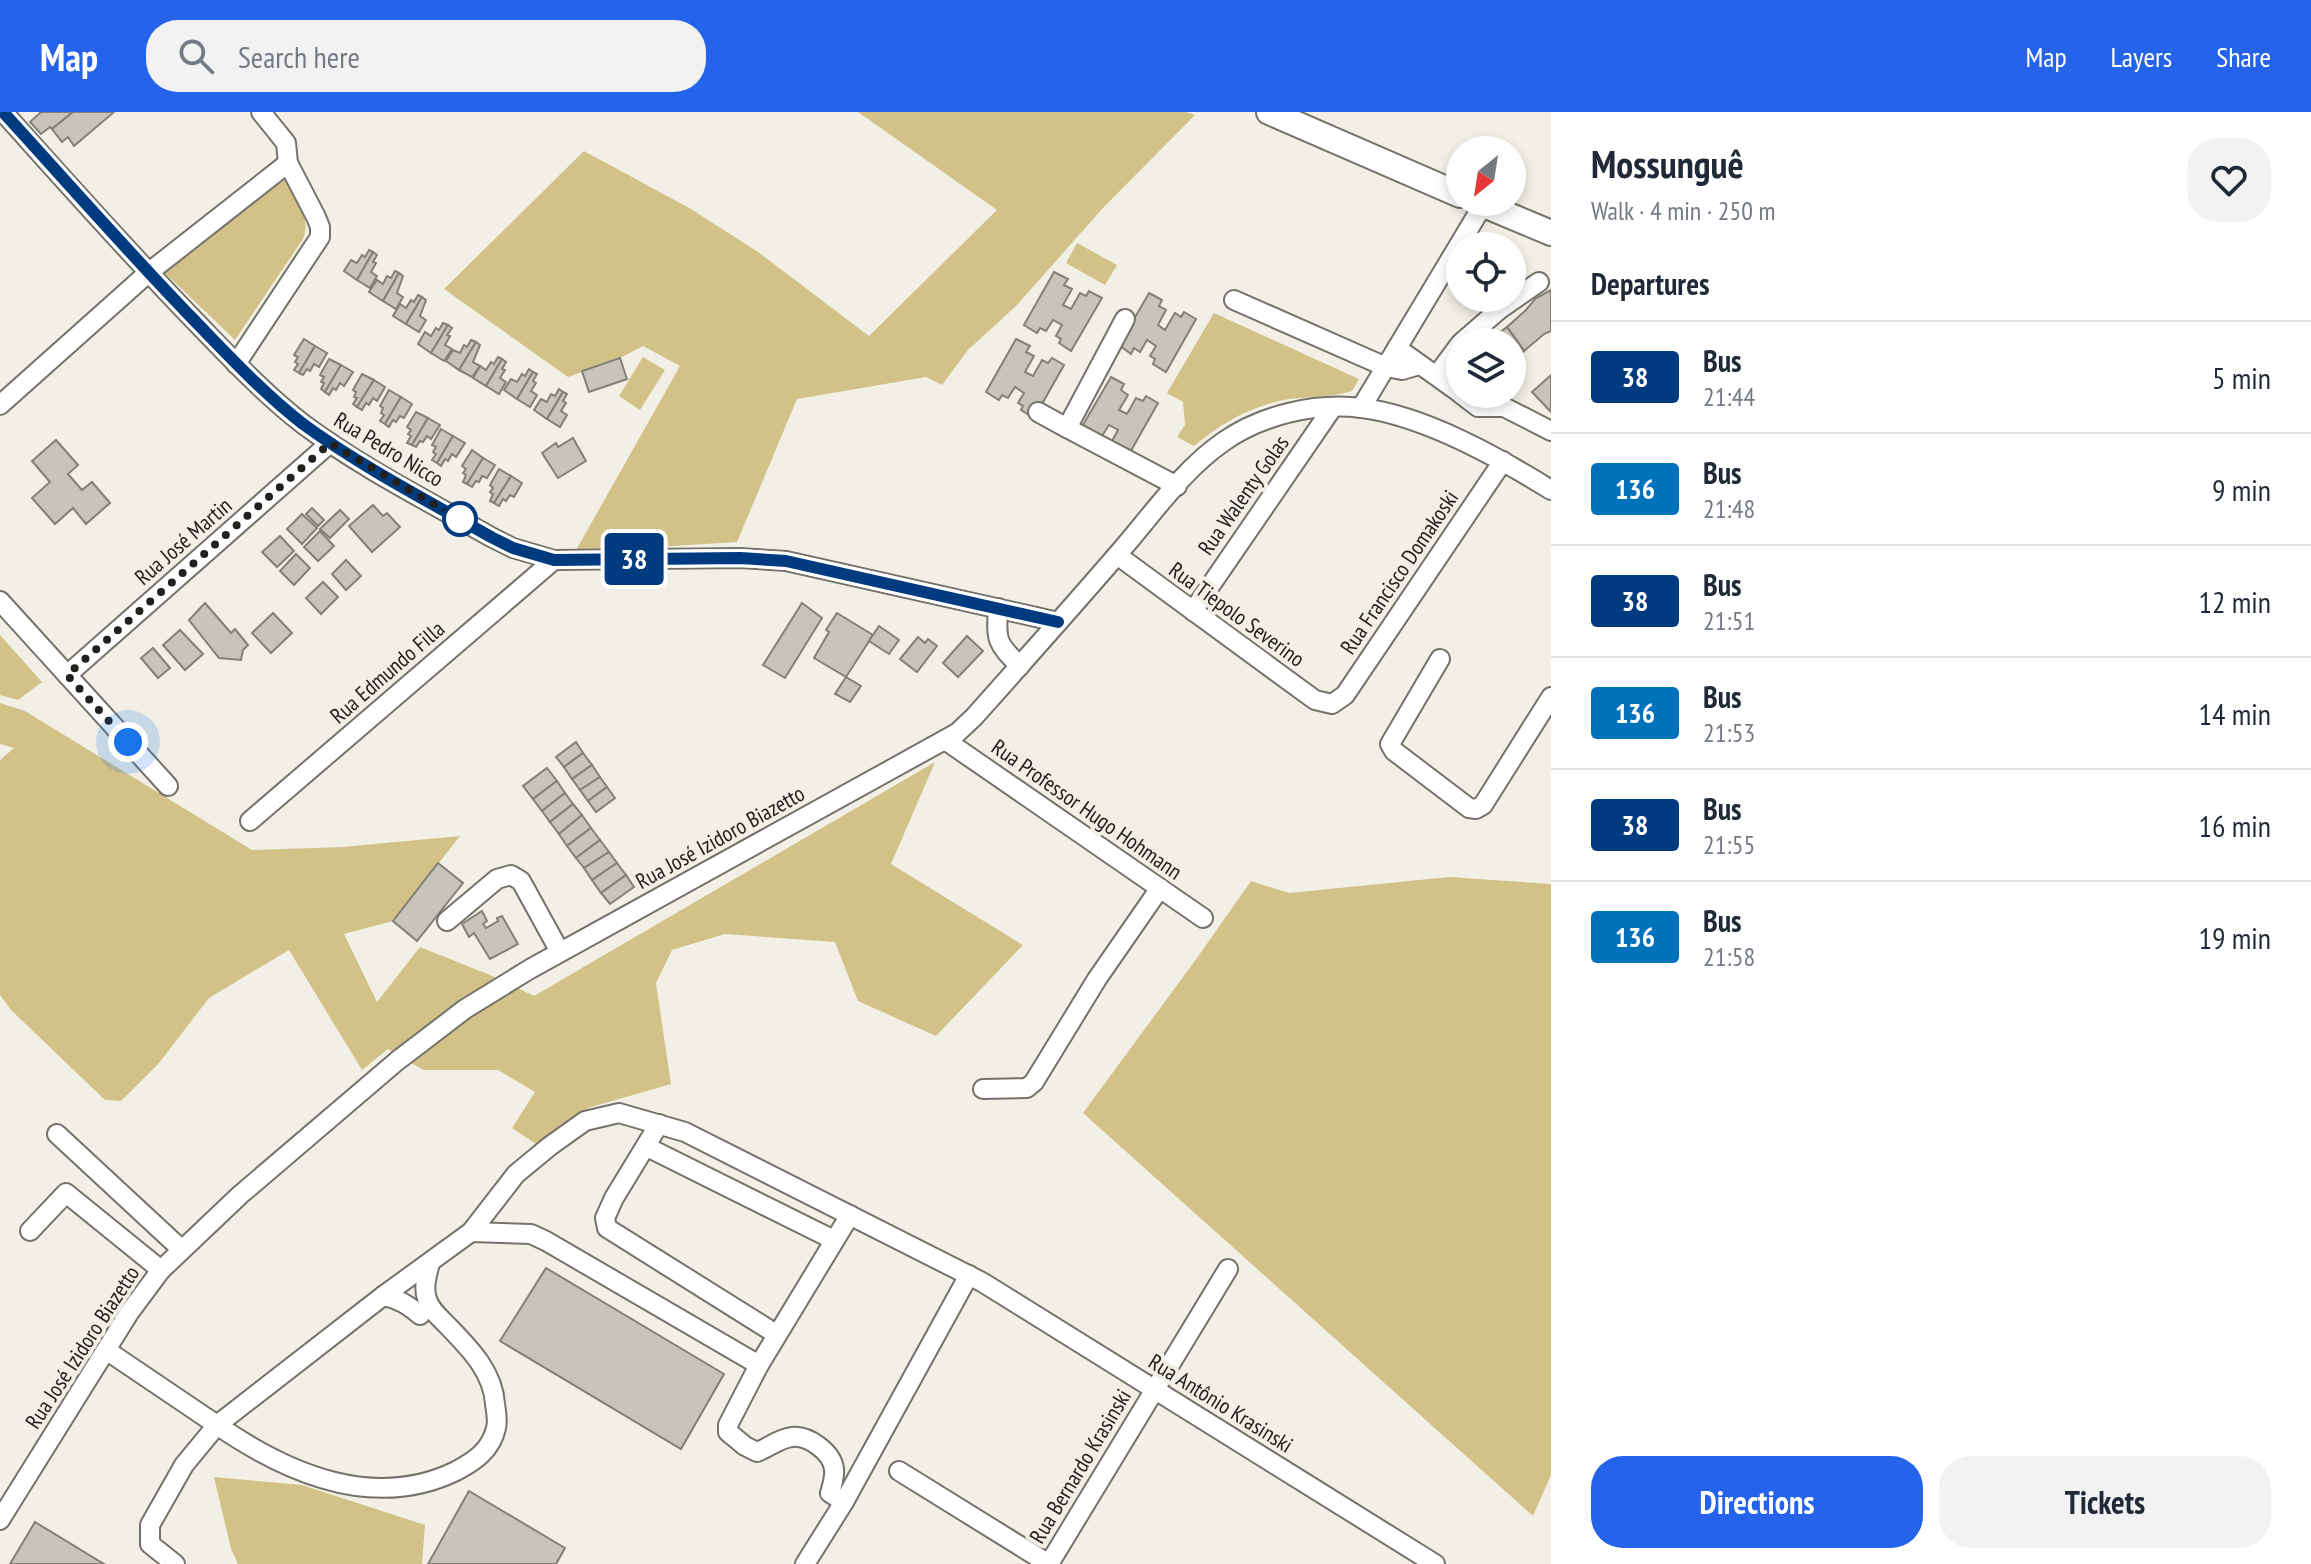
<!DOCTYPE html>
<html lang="en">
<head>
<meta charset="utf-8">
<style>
  body { margin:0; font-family:"PT Sans Narrow",sans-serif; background:#f2f2f3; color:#1f2937; height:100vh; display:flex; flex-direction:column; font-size:30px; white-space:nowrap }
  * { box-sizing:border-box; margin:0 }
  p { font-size:26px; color:#747a83 }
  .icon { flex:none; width:44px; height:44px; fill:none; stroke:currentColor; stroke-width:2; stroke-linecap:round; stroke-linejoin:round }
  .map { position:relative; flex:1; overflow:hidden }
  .details { display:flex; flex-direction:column; background:#fff; width:760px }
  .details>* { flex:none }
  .badge { padding:0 16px; border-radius:6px; font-size:28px; line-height:52px }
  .needle { width:52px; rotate:210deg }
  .buttons { position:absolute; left:1446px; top:24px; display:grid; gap:16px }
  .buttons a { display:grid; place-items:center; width:80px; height:80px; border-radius:50%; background:#fff; box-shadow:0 4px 12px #0003; font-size:40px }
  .you { position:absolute; width:40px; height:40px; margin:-20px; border:6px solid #fff; border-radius:50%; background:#1a73e8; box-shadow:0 0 0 12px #1a73e833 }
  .map>.badge { position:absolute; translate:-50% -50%; box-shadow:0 0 0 4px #fff }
  h2 { padding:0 40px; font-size:30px; line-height:72px }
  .round { display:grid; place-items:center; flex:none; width:84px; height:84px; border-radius:32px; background:#f2f2f3 }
  .head { display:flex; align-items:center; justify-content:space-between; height:136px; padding:0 40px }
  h1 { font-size:38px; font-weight:800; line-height:60px }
  .action { display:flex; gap:16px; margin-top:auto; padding:16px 40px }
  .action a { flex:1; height:92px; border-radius:32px; background:#2563eb; color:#fff; font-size:32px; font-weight:800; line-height:92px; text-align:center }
  .action a+a { background:#f2f2f3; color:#1f2937 }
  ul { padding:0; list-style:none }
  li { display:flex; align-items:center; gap:24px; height:112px; padding:0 40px; border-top:2px solid #e0e1e3 }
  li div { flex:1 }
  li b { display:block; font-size:30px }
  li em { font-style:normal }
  li .badge { min-width:88px; font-weight:700; text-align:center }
  header { display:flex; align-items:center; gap:48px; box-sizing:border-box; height:112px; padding:0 40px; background:#2563eb; color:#fff }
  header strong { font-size:38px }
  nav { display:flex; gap:44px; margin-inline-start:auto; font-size:28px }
  .search { width:560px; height:72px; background:#f2f2f3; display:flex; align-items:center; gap:20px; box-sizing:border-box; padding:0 28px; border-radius:32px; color:#747a83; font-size:30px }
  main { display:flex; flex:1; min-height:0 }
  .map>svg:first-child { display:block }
  .green { fill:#d2c287 }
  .building { fill:#c7c4bb; stroke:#828077; stroke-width:2 }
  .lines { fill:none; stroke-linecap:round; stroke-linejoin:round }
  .minor-casing { stroke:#74726a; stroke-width:22 }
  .major-casing { stroke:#74726a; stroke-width:28 }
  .minor { stroke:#fff; stroke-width:18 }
  .major { stroke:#fff; stroke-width:24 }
  .line-casing { stroke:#fff; stroke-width:18 }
  .line { stroke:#003b80; stroke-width:12 }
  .walk { stroke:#21201d; stroke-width:8; stroke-dasharray:0 14.4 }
  .stop-dot { fill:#fff; stroke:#003b80; stroke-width:4 }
  .labels { text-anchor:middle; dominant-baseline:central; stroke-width:8; stroke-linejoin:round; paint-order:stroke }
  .street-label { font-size:22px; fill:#21201d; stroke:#f2f0e6 }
</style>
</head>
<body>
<header>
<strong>Map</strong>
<div class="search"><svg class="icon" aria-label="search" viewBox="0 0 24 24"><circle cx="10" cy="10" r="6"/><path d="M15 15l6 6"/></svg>Search here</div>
<nav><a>Map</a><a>Layers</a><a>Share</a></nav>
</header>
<main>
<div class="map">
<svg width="1551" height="1452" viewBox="0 0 1551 1452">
  <rect width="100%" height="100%" fill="#f2f0e6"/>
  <g class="green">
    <path d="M 858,0 L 1186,0 L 1195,3 L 1102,97 L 1016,194 L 968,238 L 942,273 L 926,265 L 797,287 L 737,430 L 575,440 L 680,254 L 643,234 L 620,246 L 568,265 L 444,177 L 584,39 L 691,97 L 758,140 L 869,224 L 997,98 Z"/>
    <path d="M 285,67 C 295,86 312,105 303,127 L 235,228 L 165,161 Z"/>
    <path d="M 1077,131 L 1117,153 L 1105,173 L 1066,151 Z"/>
    <path d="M 1214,201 L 1359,267 L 1352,279 C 1330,286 1306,284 1283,288 C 1249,295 1220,312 1194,334 L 1177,325 L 1185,313 L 1183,290 L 1167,281 Z"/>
    <path d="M 643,245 L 665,258 L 640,298 L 619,284 Z"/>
    <path d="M 0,523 L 42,570 L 18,588 L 0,583 Z"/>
    <path d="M 0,591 L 25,599 L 252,738 L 343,735 L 460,724 L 393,809 L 344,822 L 377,890 L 420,835 L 490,863 L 534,884 L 935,650 L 891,752 L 1023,833 L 936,924 L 858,889 L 835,830 L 725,822 L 672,838 L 656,871 L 671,972 L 588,996 L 536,1032 L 512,1016 L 535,980 L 498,958 L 423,958 L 388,937 L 362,958 L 289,838 L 209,886 L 159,951 L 121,989 L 105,988 L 11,898 L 0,883 L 0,648 L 14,636 L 0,632 Z"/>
    <path d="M 1449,765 L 1551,772 L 1551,1363 L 1533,1404 L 1083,1001 L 1197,846 L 1251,769 L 1289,781 Z"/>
    <path d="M 214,1365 L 302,1373 L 425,1413 L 422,1452 L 238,1452 L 231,1437 Z"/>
  </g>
  <g class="building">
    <path d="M 41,0 L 73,0 L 52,17 L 50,15 L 41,22 L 30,10 Z"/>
    <path d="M 73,0 L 114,0 L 74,34 L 68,25 L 62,30 L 52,17 Z"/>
    <path d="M 369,138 L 373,140 L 357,168 L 344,159 L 351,148 L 357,151 L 362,143 L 365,145 Z"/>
    <path d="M 373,140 L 377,143 L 373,150 L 376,151 L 371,160 L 377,164 L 370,176 L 357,168 Z"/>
    <path d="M 395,159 L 399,161 L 383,189 L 369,180 L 377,168 L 383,172 L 387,164 L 391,166 Z"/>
    <path d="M 1054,160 L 1068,167 L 1064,173 L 1072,177 L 1063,193 L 1071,197 L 1080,181 L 1086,184 L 1089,179 L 1102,186 L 1071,239 L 1059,231 L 1061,227 L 1056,224 L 1062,213 L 1053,208 L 1046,219 L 1040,216 L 1037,221 L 1024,213 Z"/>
    <path d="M 399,161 L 403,164 L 397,181 L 403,185 L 396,197 L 383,189 Z"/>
    <path d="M 1551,178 L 1551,219 L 1544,222 L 1524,239 L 1507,215 L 1526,198 L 1535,187 Z"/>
    <path d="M 1149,181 L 1162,188 L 1159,194 L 1166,198 L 1158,213 L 1165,218 L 1175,201 L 1181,205 L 1184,200 L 1196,207 L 1166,260 L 1153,252 L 1155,247 L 1150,244 L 1156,234 L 1147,228 L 1140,240 L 1134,236 L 1131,242 L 1119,233 Z"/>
    <path d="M 418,183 L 422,185 L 406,212 L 393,204 L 400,192 L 406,196 L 411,188 L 414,190 Z"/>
    <path d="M 422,185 L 426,188 L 420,204 L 426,208 L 419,220 L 406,212 Z"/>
    <path d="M 443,211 L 448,213 L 431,241 L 418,232 L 425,220 L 431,224 L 436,216 L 439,218 Z"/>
    <path d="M 448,213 L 452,216 L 447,223 L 450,224 L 445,233 L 452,237 L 444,249 L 431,241 Z"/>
    <path d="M 1507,215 L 1524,239 L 1512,248 L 1512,230 L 1487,230 Z"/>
    <path d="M 304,227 L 315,234 L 299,261 L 294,258 L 298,252 L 295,250 L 298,245 L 294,243 Z"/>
    <path d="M 1016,227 L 1030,234 L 1026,240 L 1034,244 L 1025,260 L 1033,264 L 1042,248 L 1048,251 L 1052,246 L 1064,253 L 1034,306 L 1021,298 L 1023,294 L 1018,291 L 1024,281 L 1015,275 L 1008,286 L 1002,283 L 999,288 L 986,280 Z"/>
    <path d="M 471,228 L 476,230 L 459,258 L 446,249 L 453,238 L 460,241 L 464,233 L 467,235 Z"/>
    <path d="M 476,230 L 480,233 L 473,250 L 480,254 L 472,265 L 459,258 Z"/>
    <path d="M 315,234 L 327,241 L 319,255 L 314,252 L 310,259 L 307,257 L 303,263 L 299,261 Z"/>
    <path d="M 498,245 L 502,247 L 486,274 L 473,266 L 480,254 L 486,258 L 491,250 L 494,252 Z"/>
    <path d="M 620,246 L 627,267 L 589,280 L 582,259 Z"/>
    <path d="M 329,247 L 341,253 L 325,280 L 321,277 L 324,271 L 321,270 L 324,265 L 320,263 Z"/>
    <path d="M 502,247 L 506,250 L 502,257 L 505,258 L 500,266 L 506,270 L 499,282 L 486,274 Z"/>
    <path d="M 1460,252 L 1460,276 L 1448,263 Z"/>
    <path d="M 341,253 L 353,260 L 344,274 L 340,271 L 336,278 L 333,276 L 329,283 L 325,280 Z"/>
    <path d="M 529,257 L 533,260 L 517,287 L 504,278 L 511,267 L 517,270 L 522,262 L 525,264 Z"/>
    <path d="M 533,260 L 537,262 L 533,269 L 536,271 L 531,279 L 537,283 L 530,295 L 517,287 Z"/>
    <path d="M 362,262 L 374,268 L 357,295 L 353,292 L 357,286 L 354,285 L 356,280 L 353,278 Z"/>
    <path d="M 1551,263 L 1551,300 L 1532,280 Z"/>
    <path d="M 1111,265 L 1124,272 L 1121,278 L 1128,283 L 1119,298 L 1127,302 L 1136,286 L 1143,289 L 1146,284 L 1158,291 L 1128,344 L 1115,336 L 1117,332 L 1112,329 L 1118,318 L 1109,313 L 1102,324 L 1096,321 L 1093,326 L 1080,318 Z"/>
    <path d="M 374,268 L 385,275 L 377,289 L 373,286 L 369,293 L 366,291 L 362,298 L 357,295 Z"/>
    <path d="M 559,277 L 563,280 L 547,307 L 534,298 L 541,287 L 547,290 L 551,282 L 555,284 Z"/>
    <path d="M 389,278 L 401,285 L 385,312 L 380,309 L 384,303 L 381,301 L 383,296 L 380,294 Z"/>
    <path d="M 563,280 L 567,282 L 563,289 L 566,291 L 561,299 L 567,303 L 560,315 L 547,307 Z"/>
    <path d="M 401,285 L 412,292 L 404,306 L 400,304 L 396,310 L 393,308 L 389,315 L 385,312 Z"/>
    <path d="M 416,300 L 428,306 L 412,333 L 407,331 L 411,324 L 408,322 L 411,318 L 407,315 Z"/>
    <path d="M 428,306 L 440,313 L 431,327 L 427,324 L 423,330 L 420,329 L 416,335 L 412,333 Z"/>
    <path d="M 441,317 L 453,324 L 437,351 L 432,348 L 436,342 L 433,340 L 436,335 L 432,333 Z"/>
    <path d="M 453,324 L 465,331 L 456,345 L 452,342 L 448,349 L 445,347 L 441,354 L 437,351 Z"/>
    <path d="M 573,326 L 586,349 L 558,366 L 542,341 L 556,331 L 558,335 Z"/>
    <path d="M 56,328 L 78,353 L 68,362 L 82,378 L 92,370 L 110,391 L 86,412 L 73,396 L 55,412 L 32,386 L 50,370 L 32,349 Z"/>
    <path d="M 472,338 L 483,346 L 467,372 L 463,370 L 466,363 L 463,361 L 466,357 L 462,354 Z"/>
    <path d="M 483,346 L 495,353 L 487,366 L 482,364 L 479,370 L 476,369 L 472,375 L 467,372 Z"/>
    <path d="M 499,357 L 511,364 L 494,391 L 490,389 L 493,382 L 490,380 L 493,376 L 490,373 Z"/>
    <path d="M 511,364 L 522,371 L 514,385 L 510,383 L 506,389 L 503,387 L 499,394 L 494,391 Z"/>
    <path d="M 373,393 L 383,404 L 387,401 L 400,415 L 372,440 L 349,414 Z"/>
    <path d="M 312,396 L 324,408 L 318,414 L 306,402 Z"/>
    <path d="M 340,398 L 349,407 L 330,426 L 320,417 Z"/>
    <path d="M 302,402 L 317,416 L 302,432 L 287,417 Z"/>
    <path d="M 320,419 L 334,434 L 318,449 L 304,435 Z"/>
    <path d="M 280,424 L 294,439 L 277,455 L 262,440 Z"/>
    <path d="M 296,442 L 310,456 L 294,473 L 280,459 Z"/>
    <path d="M 346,448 L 361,464 L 346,478 L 332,462 Z"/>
    <path d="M 323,470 L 338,485 L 321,502 L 306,486 Z"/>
    <path d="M 205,491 L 231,521 L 235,517 L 248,533 L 243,538 L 241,548 L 219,546 L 189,508 Z"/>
    <path d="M 802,491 L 822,506 L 785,566 L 763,553 Z"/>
    <path d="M 273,501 L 292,521 L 271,541 L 252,521 Z"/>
    <path d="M 837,501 L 873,523 L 846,565 L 814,546 L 829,520 L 826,518 Z"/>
    <path d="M 879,514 L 899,528 L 889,542 L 869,529 Z"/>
    <path d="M 180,518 L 203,542 L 185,558 L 163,533 Z"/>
    <path d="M 967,524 L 983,539 L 958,565 L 943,551 Z"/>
    <path d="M 918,525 L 925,531 L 928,527 L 937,534 L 917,560 L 900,547 Z"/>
    <path d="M 153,536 L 170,556 L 158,566 L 141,546 Z"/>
    <path d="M 846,565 L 861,574 L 850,590 L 835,582 Z"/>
    <path d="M 576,630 L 583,641 L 564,655 L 556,645 Z"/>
    <path d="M 583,641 L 592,653 L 572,667 L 564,655 Z"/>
    <path d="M 592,653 L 600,665 L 580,678 L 572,667 Z"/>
    <path d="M 547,656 L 557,669 L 533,687 L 523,674 Z"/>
    <path d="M 600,665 L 607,675 L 588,689 L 580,678 Z"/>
    <path d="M 557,669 L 565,681 L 542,699 L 533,687 Z"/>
    <path d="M 607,675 L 615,686 L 596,700 L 588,689 Z"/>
    <path d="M 565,681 L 573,692 L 550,710 L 542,699 Z"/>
    <path d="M 573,692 L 582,703 L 559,722 L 550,710 Z"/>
    <path d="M 582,703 L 591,716 L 567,734 L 559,722 Z"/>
    <path d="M 591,716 L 600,728 L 576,746 L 567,734 Z"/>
    <path d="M 600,728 L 609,740 L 584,756 L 576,746 Z"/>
    <path d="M 609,740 L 617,751 L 592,768 L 584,756 Z"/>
    <path d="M 438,751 L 463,771 L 417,829 L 393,809 Z"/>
    <path d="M 617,751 L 626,763 L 601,781 L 592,768 Z"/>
    <path d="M 626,763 L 634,775 L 610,792 L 601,781 Z"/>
    <path d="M 482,799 L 487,809 L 483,812 L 486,816 L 498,809 L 497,806 L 502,804 L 518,832 L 490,847 L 474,821 L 469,825 L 462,812 Z"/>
    <path d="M 546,1156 L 724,1262 L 681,1337 L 500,1229 Z"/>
    <path d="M 469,1379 L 565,1436 L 556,1452 L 428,1452 Z"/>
    <path d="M 35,1410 L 104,1452 L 10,1452 Z"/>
  </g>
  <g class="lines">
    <defs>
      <g id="minor">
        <path d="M 3,0 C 66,70 128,140 193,207 C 228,243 263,281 303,312 C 362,356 428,389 491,425 L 513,436 L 554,448 L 740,446 L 786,449 L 1058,510"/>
        <path d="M 1234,188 L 1386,255 L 1402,258 L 1419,253"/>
        <path d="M 1125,207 L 1067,316 L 1177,374"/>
        <path d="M 1462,230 L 1500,197 L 1539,170"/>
        <path d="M 1397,236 L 1460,281"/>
        <path d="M 236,252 L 320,125 L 320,115 L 316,105 L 288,51 L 286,31 L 261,0"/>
        <path d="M 1437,263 L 1460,232"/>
        <path d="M 1461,282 L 1478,295 L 1504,295 L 1551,319"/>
        <path d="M 0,293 L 148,161 L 288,51"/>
        <path d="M 1361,296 L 1483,93"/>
        <path d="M 1038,300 L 1067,316"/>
        <path d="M 1117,443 L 1315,588 L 1332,592 L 1345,583 L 1503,349"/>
        <path d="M 0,489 L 168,674"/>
        <path d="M 998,496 C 996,528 996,531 1020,554"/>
        <path d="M 1193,499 L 1333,295"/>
        <path d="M 1440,547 L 1390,632 L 1394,639 L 1469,696 L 1476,697 L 1483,693 L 1551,585"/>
        <path d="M 67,563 L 330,331"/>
        <path d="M 945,628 L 1203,806"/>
        <path d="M 250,709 L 554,448"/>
        <path d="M 447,809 L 497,767 L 511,763 L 521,769 L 560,840"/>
        <path d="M 983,977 L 1027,976 L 1034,970 L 1097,867 L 1160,776"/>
        <path d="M 659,1012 L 614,1086 L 605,1106 L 607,1116 L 776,1222"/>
        <path d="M 57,1022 L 181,1137"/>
        <path d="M 647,1035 L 834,1128"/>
        <path d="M 30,1119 L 66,1081 L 161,1158"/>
        <path d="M 471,1120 L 531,1122 L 546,1129 L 759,1253 L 728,1313 L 728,1320 L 745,1334 L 757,1340 C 768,1336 780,1326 792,1325 C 808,1323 832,1340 834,1357 C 835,1365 832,1374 830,1381 L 844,1390"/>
        <path d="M 383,1184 C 399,1187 408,1193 420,1203"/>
        <path d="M 106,1238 L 217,1313 L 383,1184 L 471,1120 L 516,1062 L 550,1034 L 585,1009 L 619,1001 L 685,1020 L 982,1170 L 1435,1452"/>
        <path d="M 759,1253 L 850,1103"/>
        <path d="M 899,1359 L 1049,1452"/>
        <path d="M 0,1408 L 129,1201 L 161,1158 L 240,1083 L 397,949 L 465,897 L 530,857 L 957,621 L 974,605 C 1024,549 1074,493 1123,436 C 1154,400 1184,357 1223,330 C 1261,303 1316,290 1362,296 C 1425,304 1498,345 1551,378"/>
        <path d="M 175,1452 L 150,1432 L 150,1413 L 184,1353 L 217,1313 C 288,1362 374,1399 456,1359 C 475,1349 491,1338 496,1316 C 498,1309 496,1299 495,1292 C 493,1258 467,1234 445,1211 C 437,1203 430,1197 427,1187 C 423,1175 427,1163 430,1151"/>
        <path d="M 805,1452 L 844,1390 L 969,1163"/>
        <path d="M 1049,1452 L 1228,1157"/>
      </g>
      <g id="major">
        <path d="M 1269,0 L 1460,83"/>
        <path d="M 1477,90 L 1551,121"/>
      </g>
    </defs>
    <use href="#minor" class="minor-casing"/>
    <use href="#major" class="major-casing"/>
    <use href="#minor" class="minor"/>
    <use href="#major" class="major"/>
  </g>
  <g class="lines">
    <defs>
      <path id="line" d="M 3,0 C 66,69 128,140 193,207 C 228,243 263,281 303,312 C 362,355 428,389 491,425 L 513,436 L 554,448 L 740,446 L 786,449 L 1058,510"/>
    </defs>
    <use href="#line" class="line-casing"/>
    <use href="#line" class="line"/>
    <path class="walk" d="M 128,630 L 67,563 L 330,331 L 464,410 L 460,407"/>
  </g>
  <circle class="stop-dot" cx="460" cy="407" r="16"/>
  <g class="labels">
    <g class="street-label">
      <text transform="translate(389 337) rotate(31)">Rua Pedro Nicco</text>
      <text transform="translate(1243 383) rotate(-55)">Rua Walenty Golas</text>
      <text transform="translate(183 429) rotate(-41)">Rua José Martin</text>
      <text transform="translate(1399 460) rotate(-56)">Rua Francisco Domakoski</text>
      <text transform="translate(1237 502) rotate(36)">Rua Tiepolo Severino</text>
      <text transform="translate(387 560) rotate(-41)">Rua Edmundo Filla</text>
      <text transform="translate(1087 697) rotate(35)">Rua Professor Hugo Hohmann</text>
      <text transform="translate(720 725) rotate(-29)">Rua José Izidoro Biazetto</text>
      <text transform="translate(82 1235) rotate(-57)">Rua José Izidoro Biazetto</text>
      <text transform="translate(1221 1291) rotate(32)">Rua Antônio Krasinski</text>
      <text transform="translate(1080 1354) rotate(-59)">Rua Bernardo Krasinski</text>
    </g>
  </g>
</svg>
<div class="buttons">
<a><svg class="needle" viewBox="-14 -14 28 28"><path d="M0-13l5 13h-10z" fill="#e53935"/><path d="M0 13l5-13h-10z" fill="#747a83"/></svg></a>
<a><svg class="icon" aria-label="locate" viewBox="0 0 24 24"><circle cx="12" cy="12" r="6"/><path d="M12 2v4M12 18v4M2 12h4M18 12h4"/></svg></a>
<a><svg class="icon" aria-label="layers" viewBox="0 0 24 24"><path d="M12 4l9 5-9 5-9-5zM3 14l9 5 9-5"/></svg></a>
</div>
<div class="you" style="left:128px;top:630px"></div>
<b class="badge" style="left:634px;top:447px;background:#003b80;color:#fff">38</b>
</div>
<section class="details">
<div class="head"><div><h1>Mossunguê</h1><p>Walk · 4 min · 250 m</p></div><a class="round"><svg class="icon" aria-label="heart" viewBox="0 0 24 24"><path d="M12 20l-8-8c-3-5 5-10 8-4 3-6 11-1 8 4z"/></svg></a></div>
<h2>Departures</h2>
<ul>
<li><span class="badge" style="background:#003b80;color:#fff">38</span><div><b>Bus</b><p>21:44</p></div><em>5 min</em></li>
<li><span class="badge" style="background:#0072bc;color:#fff">136</span><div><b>Bus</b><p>21:48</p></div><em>9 min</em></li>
<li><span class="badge" style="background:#003b80;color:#fff">38</span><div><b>Bus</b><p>21:51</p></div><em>12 min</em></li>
<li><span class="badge" style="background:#0072bc;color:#fff">136</span><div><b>Bus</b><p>21:53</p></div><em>14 min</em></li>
<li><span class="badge" style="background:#003b80;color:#fff">38</span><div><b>Bus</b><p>21:55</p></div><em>16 min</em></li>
<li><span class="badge" style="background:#0072bc;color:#fff">136</span><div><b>Bus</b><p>21:58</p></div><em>19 min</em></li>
</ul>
<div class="action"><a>Directions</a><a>Tickets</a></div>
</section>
</main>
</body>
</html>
